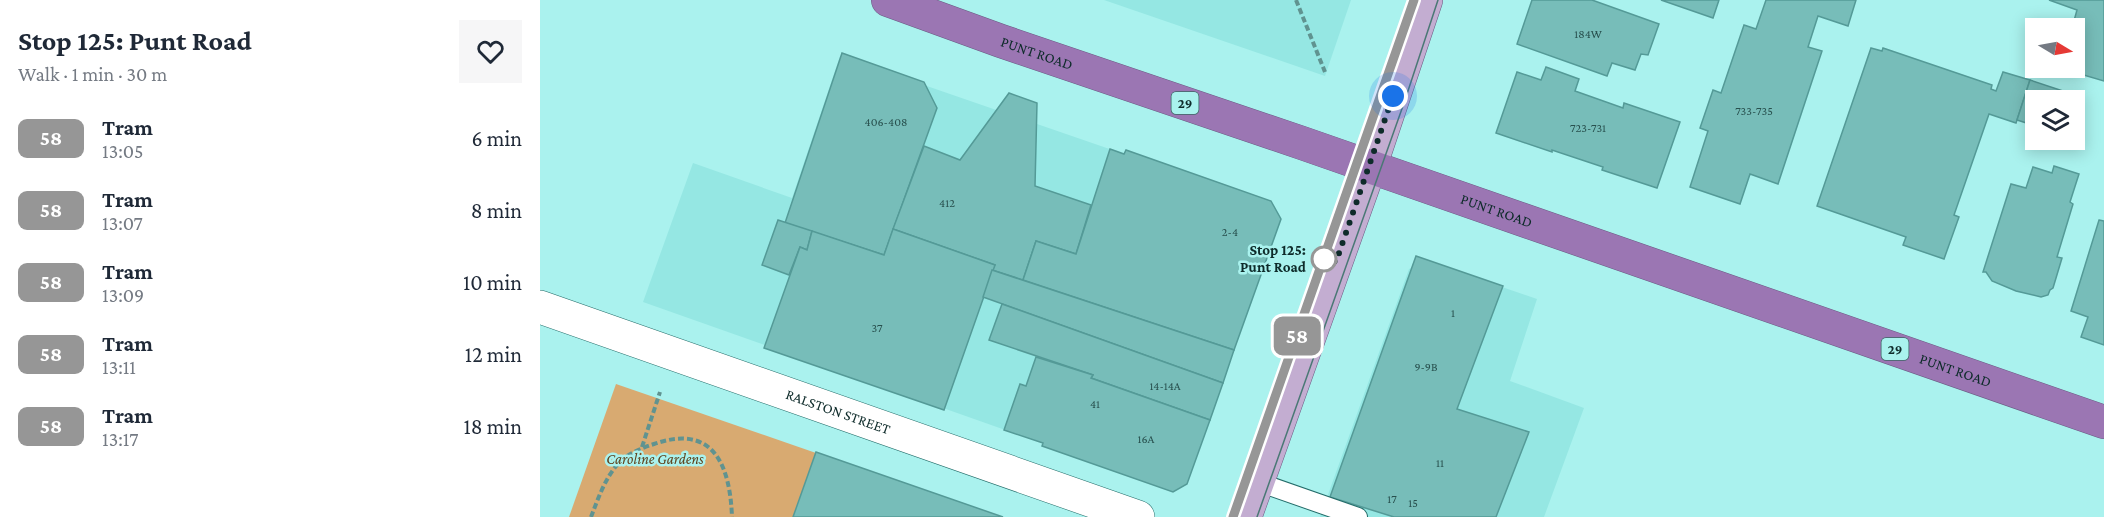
<!DOCTYPE html>
<html lang="en">
<head>
<meta charset="utf-8">
<style>
  body { margin:0; font-family:"Crimson Pro",serif; background:#f6f6f7; color:#1f2937; height:100vh; display:flex; flex-direction:column; font-size:22px; white-space:nowrap }
  * { box-sizing:border-box; margin:0 }
  p { font-size:20px; color:#747a83 }
  .icon { flex:none; width:33px; height:33px; fill:none; stroke:currentColor; stroke-width:2; stroke-linecap:round; stroke-linejoin:round }
  .map { position:relative; flex:1; overflow:hidden }
  .side { display:flex; flex-direction:column; background:#fff; width:540px }
  .side>* { flex:none }
  .badge { padding:0 12px; border-radius:9px; font-size:21px; line-height:39px }
  .needle { width:39px; rotate:100deg }
  .controls { position:absolute; left:1485px; top:18px; display:grid; gap:12px }
  .controls a { display:grid; place-items:center; width:60px; height:60px; border-radius:0px; background:#fff; box-shadow:0 3px 15px #0003; font-size:30px }
  .you { position:absolute; width:30px; height:30px; margin:-15px; border:4px solid #fff; border-radius:50%; background:#1a73e8; box-shadow:0 0 0 9px #1a73e833 }
  .map>.badge { position:absolute; translate:-50% -50%; box-shadow:0 0 0 3px #fff }
  .round { display:grid; place-items:center; flex:none; width:63px; height:63px; border-radius:0px; background:#f6f6f7 }
  .headline { display:flex; align-items:center; justify-content:space-between; height:102px; padding:0 18px }
  h1 { font-size:28px; font-weight:700; line-height:45px }
  ul { padding:0; list-style:none }
  li { display:flex; align-items:center; gap:18px; height:72px; padding:0 18px }
  li div { flex:1 }
  li b { display:block; font-size:22px }
  li em { font-style:normal }
  li .badge { min-width:66px; font-weight:700; text-align:center }
  main { display:flex; flex:1; min-height:0 }
  .map>svg:first-child { display:block }
  .built { fill:#95e7e3 }
  .green { fill:#d8aa71 }
  .building { fill:#77bdb9; stroke:#549a97; stroke-width:1.5 }
  .lines { fill:none; stroke-linecap:round; stroke-linejoin:round }
  .lane-casing { stroke:#236c69; stroke-width:20 }
  .street-casing { stroke:#236c69; stroke-width:34 }
  .primary-casing { stroke:#6a5c83; stroke-width:34 }
  .highway-casing { stroke:#6a5c83; stroke-width:34 }
  .path { stroke:#609390; stroke-width:4; stroke-dasharray:6 3; stroke-linecap:butt }
  .lane { stroke:#fff; stroke-width:18 }
  .street { stroke:#fff; stroke-width:33 }
  .primary { stroke:#c3add1; stroke-width:33 }
  .highway { stroke:#9b76b3; stroke-width:33 }
  .tram { stroke:#4a7875; stroke-width:1.5 }
  .line-casing { stroke:#fff; stroke-width:14 }
  .line { stroke:#969696; stroke-width:9 }
  .walk { stroke:#0e2b2a; stroke-width:6; stroke-dasharray:0 10.8 }
  .stop-dot { fill:#fff; stroke:#969696; stroke-width:3 }
  .labels { text-anchor:middle; dominant-baseline:central; stroke-width:5; stroke-linejoin:round; paint-order:stroke }
  .number-label { font-size:12px; fill:#28504e }
  .shield { fill:#aaf2ee; stroke:#3d6765; stroke-width:1.5 }
  .shield-label { font-size:14px; font-weight:bold; fill:#0e2b2a }
  .street-label { font-size:15px; fill:#0e2b2a; stroke:#aaf2ee }
  .stop-label { font-size:15px; font-weight:bold; fill:#0e2b2a; stroke:#aaf2ee; text-anchor:end }
  .park-label { font-size:15px; font-style:italic; fill:#5e421c; stroke:#aaf2ee }
</style>
</head>
<body>
<main>
<section class="side">
<div class="headline"><div><h1>Stop 125: Punt Road</h1><p>Walk · 1 min · 30 m</p></div><a class="round"><svg class="icon" aria-label="heart" viewBox="0 0 24 24"><path d="M12 20l-8-8c-3-5 5-10 8-4 3-6 11-1 8 4z"/></svg></a></div>
<ul>
<li><span class="badge" style="background:#969696;color:#fff">58</span><div><b>Tram</b><p>13:05</p></div><em>6 min</em></li>
<li><span class="badge" style="background:#969696;color:#fff">58</span><div><b>Tram</b><p>13:07</p></div><em>8 min</em></li>
<li><span class="badge" style="background:#969696;color:#fff">58</span><div><b>Tram</b><p>13:09</p></div><em>10 min</em></li>
<li><span class="badge" style="background:#969696;color:#fff">58</span><div><b>Tram</b><p>13:11</p></div><em>12 min</em></li>
<li><span class="badge" style="background:#969696;color:#fff">58</span><div><b>Tram</b><p>13:17</p></div><em>18 min</em></li>
</ul>
</section>
<div class="map">
<svg width="1564" height="517" viewBox="0 0 1564 517">
  <rect width="100%" height="100%" fill="#aaf2ee"/>
  <g class="built">
    <path d="M 564,0 L 811,0 L 785,76 Z"/>
    <path d="M 300,56 L 729,204 L 738,220 L 646,482 L 632,489 L 103,302 L 153,163 L 252,198 Z"/>
    <path d="M 886,261 L 997,299 L 970,381 L 1044,408 L 1004,517 L 780,517 L 869,269 Z"/>
  </g>
  <path class="green" d="M 76,384 L 276,453 L 253,517 L 29,517 Z"/>
  <g class="building">
    <path d="M 992,0 L 1052,0 L 1119,24 L 1108,55 L 1101,54 L 1095,70 L 1072,63 L 1067,76 L 977,44 Z"/>
    <path d="M 1121,0 L 1179,0 L 1173,18 Z"/>
    <path d="M 1226,0 L 1316,0 L 1308,26 L 1278,16 L 1268,47 L 1282,51 L 1238,184 L 1210,174 L 1200,204 L 1150,187 L 1168,131 L 1160,128 L 1173,90 L 1181,93 L 1204,25 L 1216,29 Z"/>
    <path d="M 1509,0 L 1564,0 L 1564,81 L 1520,68 L 1534,68 L 1534,28 L 1532,28 L 1537,10 Z"/>
    <path d="M 1331,48 L 1342,51 L 1343,48 L 1452,85 L 1451,89 L 1456,91 L 1463,72 L 1490,80 L 1476,123 L 1449,114 L 1414,215 L 1419,217 L 1404,259 L 1363,245 L 1366,237 L 1277,206 Z"/>
    <path d="M 302,53 L 384,82 L 397,108 L 344,255 L 245,223 Z"/>
    <path d="M 1006,67 L 1039,79 L 1035,91 L 1083,108 L 1084,103 L 1140,122 L 1117,188 L 1062,170 L 1063,167 L 1012,150 L 1012,152 L 956,133 L 977,72 L 1001,80 Z"/>
    <path d="M 1490,80 L 1532,94 L 1530,100 L 1496,100 L 1496,126 L 1477,120 Z"/>
    <path d="M 469,93 L 497,103 L 495,186 L 551,205 L 536,254 L 496,241 L 483,280 L 452,270 L 455,265 L 353,229 L 384,146 L 420,160 Z"/>
    <path d="M 570,149 L 584,154 L 586,150 L 731,201 L 741,219 L 694,350 L 483,280 L 496,241 L 536,254 Z"/>
    <path d="M 1514,166 L 1539,174 L 1530,202 L 1533,204 L 1517,257 L 1522,258 L 1513,288 L 1510,290 L 1508,295 L 1501,297 L 1476,291 L 1452,281 L 1446,272 L 1443,272 L 1471,184 L 1486,188 L 1493,167 L 1512,173 Z"/>
    <path d="M 238,220 L 272,231 L 267,250 L 260,247 L 249,275 L 222,265 Z"/>
    <path d="M 1559,220 L 1564,221 L 1564,345 L 1541,337 L 1548,317 L 1531,311 Z"/>
    <path d="M 353,229 L 455,265 L 404,410 L 224,348 L 260,247 L 267,250 L 272,231 L 344,255 Z"/>
    <path d="M 876,256 L 963,286 L 917,409 L 989,432 L 956,517 L 854,517 L 790,497 Z"/>
    <path d="M 452,270 L 694,350 L 683,383 L 443,297 Z"/>
    <path d="M 462,304 L 683,383 L 670,420 L 551,378 L 553,375 L 449,340 Z"/>
    <path d="M 496,357 L 553,375 L 551,378 L 670,420 L 647,484 L 633,492 L 502,446 L 503,443 L 464,430 L 480,384 L 486,386 Z"/>
    <path d="M 276,452 L 463,517 L 253,517 Z"/>
  </g>
  <g class="lines">
    <defs>
      <path id="lane" d="M 718,482 L 818,517"/>
      <g id="street">
        <path id="s1" d="M 0,307 L 598,517"/>
      </g>
      <path id="primary" d="M 705,517 L 830,167 L 886,0"/>
      <g id="highway">
        <path id="s2" d="M 348,0 L 461,41 L 762,143 L 1564,422"/>
      </g>
    </defs>
    <use href="#lane" class="lane-casing"/>
    <use href="#street" class="street-casing"/>
    <use href="#primary" class="primary-casing"/>
    <use href="#highway" class="highway-casing"/>
    <g class="path">
      <path d="M 756,0 L 785,72"/>
      <path d="M 102,447 L 120,392"/>
      <path d="M 51,517 C 58,499 65,478 78,464 C 86,454 102,448 114,444 C 174,423 190,466 192,517"/>
    </g>
    <use href="#lane" class="lane"/>
    <use href="#street" class="street"/>
    <use href="#primary" class="primary"/>
    <use href="#highway" class="highway"/>
    <g class="tram">
      <path d="M 693,517 L 874,0"/>
      <path d="M 717,517 L 864,103 L 898,0"/>
    </g>
  </g>
  <g class="lines">
    <defs>
      <path id="line" d="M 693,517 L 874,0"/>
    </defs>
    <use href="#line" class="line-casing"/>
    <use href="#line" class="line"/>
    <path class="walk" d="M 784,259 L 796,262 L 853,96"/>
  </g>
  <circle class="stop-dot" cx="784" cy="259" r="12"/>
  <g class="labels">
    <g class="number-label">
      <text x="1048" y="34">184W</text>
      <text x="1214" y="111">733-735</text>
      <text x="346" y="122">406-408</text>
      <text x="1048" y="128">723-731</text>
      <text x="407" y="203">412</text>
      <text x="690" y="232">2-4</text>
      <text x="913" y="313">1</text>
      <text x="337" y="328">37</text>
      <text x="886" y="367">9-9B</text>
      <text x="625" y="386">14-14A</text>
      <text x="555" y="404">41</text>
      <text x="606" y="439">16A</text>
      <text x="900" y="463">11</text>
      <text x="852" y="499">17</text>
      <text x="873" y="503">15</text>
    </g>
    <g class="shield">
      <rect x="631.5" y="92" width="27" height="22" rx="4.5"/>
      <rect x="1341.5" y="338" width="27" height="22" rx="4.5"/>
    </g>
    <g class="shield-label">
      <text x="645" y="103">29</text>
      <text x="1355" y="349">29</text>
    </g>
    <g class="street-label">
      <text stroke="none"><textPath href="#s2" startOffset="158">PUNT ROAD</textPath></text>
      <text stroke="none"><textPath href="#s2" startOffset="644">PUNT ROAD</textPath></text>
      <text stroke="none"><textPath href="#s2" startOffset="1130">PUNT ROAD</textPath></text>
      <text stroke="none"><textPath href="#s1" startOffset="316">RALSTON STREET</textPath></text>
    </g>
    <g class="stop-label">
      <text x="766" y="250">Stop 125:<tspan x="766" dy="17">Punt Road</tspan></text>
    </g>
    <g class="park-label">
      <text x="115" y="459">Caroline Gardens</text>
    </g>
  </g>
</svg>
<div class="controls">
<a><svg class="needle" viewBox="-14 -14 28 28"><path d="M0-13l5 13h-10z" fill="#e53935"/><path d="M0 13l5-13h-10z" fill="#747a83"/></svg></a>
<a><svg class="icon" aria-label="layers" viewBox="0 0 24 24"><path d="M12 4l9 5-9 5-9-5zM3 14l9 5 9-5"/></svg></a>
</div>
<div class="you" style="left:853px;top:96px"></div>
<b class="badge" style="left:757px;top:336px;background:#969696;color:#fff">58</b>
</div>
</main>
</body>
</html>
